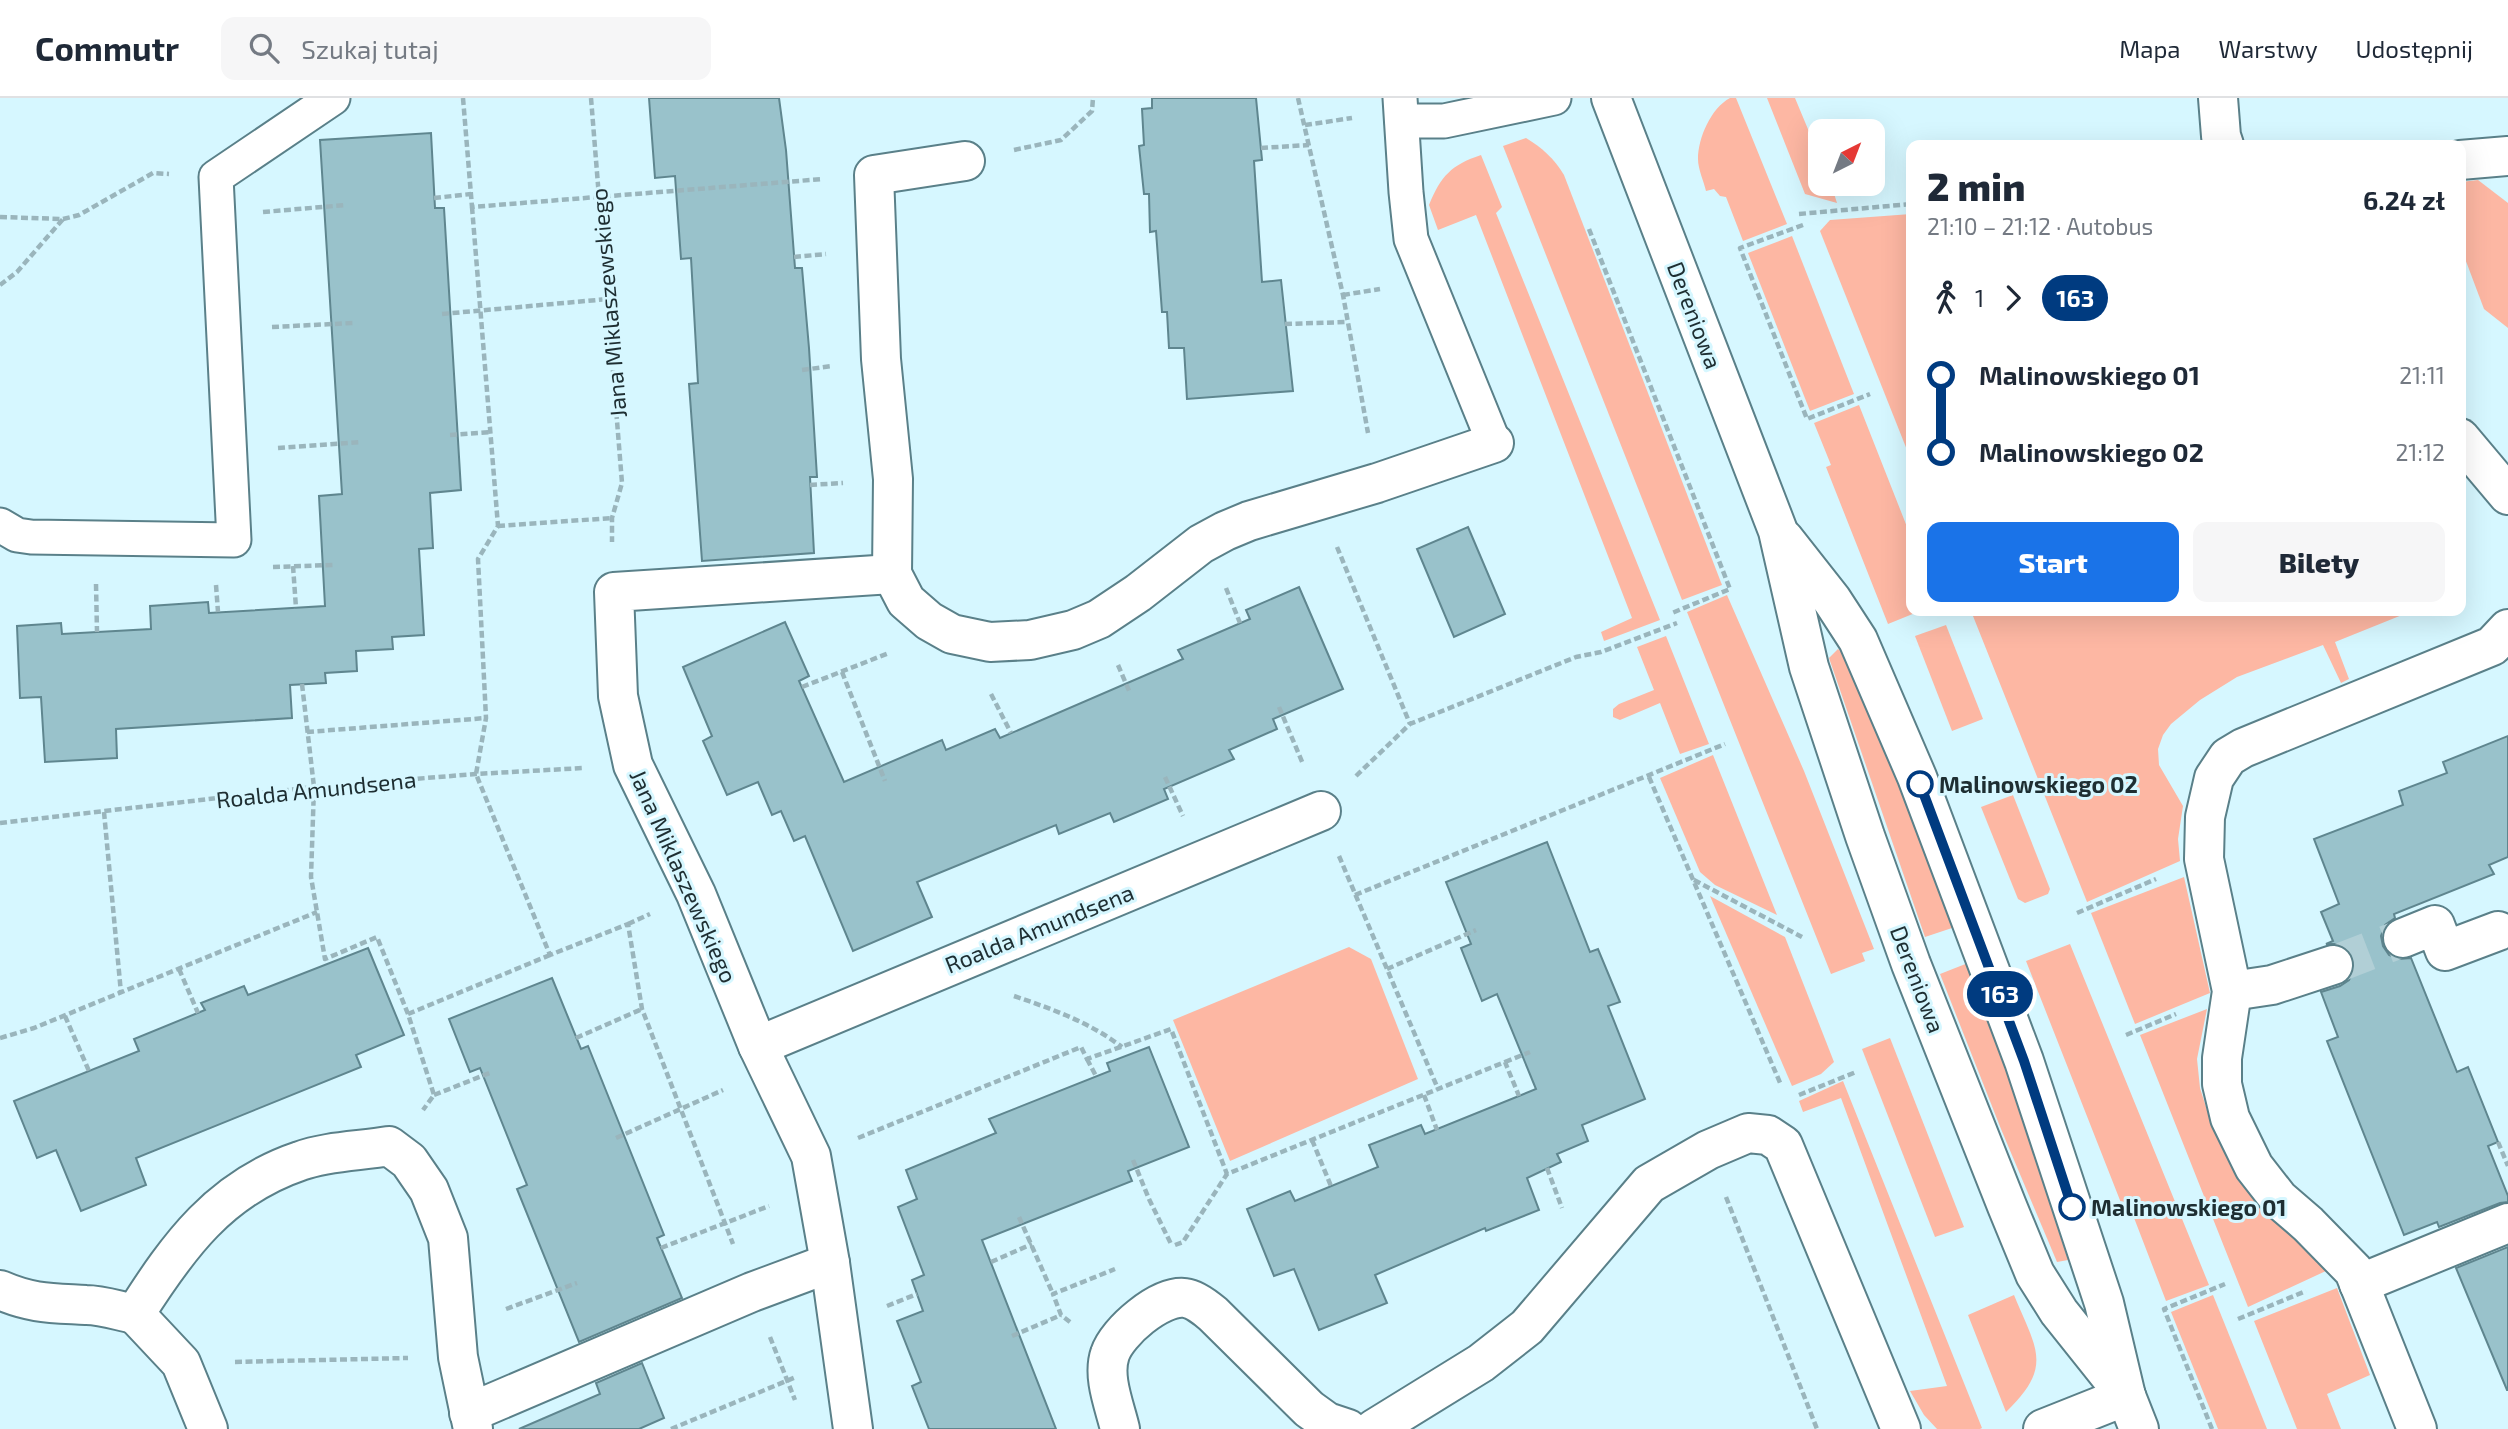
<!DOCTYPE html>
<html lang="pl">
<head>
<meta charset="utf-8">
<style>
  body { margin:0; font-family:"Exo 2",sans-serif; background:#f6f6f7; color:#1f2937; height:100vh; display:flex; flex-direction:column; font-size:26px; white-space:nowrap }
  * { box-sizing:border-box; margin:0 }
  p { font-size:23px; color:#747a83 }
  .icon { flex:none; width:38px; height:38px; fill:none; stroke:currentColor; stroke-width:2; stroke-linecap:round; stroke-linejoin:round }
  .map { position:relative; flex:1; overflow:hidden }
  .drawer { position:absolute; left:1906px; top:42px; width:560px; height:476px; display:flex; flex-direction:column; background:#fff; border-radius:14px; box-shadow:0 7px 28px #0002 }
  .drawer>* { flex:none }
  .badge { padding:0 14px; border-radius:23px; font-size:24px; line-height:46px }
  .needle { width:46px; rotate:42deg }
  .fabs { position:absolute; left:1808px; top:21px; display:grid; gap:14px }
  .fabs a { display:grid; place-items:center; width:77px; height:77px; border-radius:14px; background:#fff; box-shadow:0 7px 28px #0002; font-size:35px }
  .map>.badge { position:absolute; translate:-50% -50%; box-shadow:0 0 0 4px #fff }
  .legs { display:flex; align-items:center; gap:10px; height:77px; padding:0 21px; font-size:23px }
  .legs p { margin-inline-start:auto }
  .overview { display:flex; align-items:center; justify-content:space-between; height:119px; padding:0 21px }
  h1 { font-size:38px; font-weight:800; line-height:52px }
  .action { display:flex; gap:14px; margin-top:auto; padding:14px 21px }
  .action a { flex:1; height:80px; border-radius:14px; background:#1a73e8; color:#fff; font-size:28px; font-weight:800; line-height:80px; text-align:center }
  .action a+a { background:#f6f6f7; color:#1f2937 }
  ul { padding:0 21px; list-style:none }
  li { display:flex; align-items:center; gap:24px; height:77px; font-size:26px }
  li i { display:grid; place-items:center; width:10px; height:100%; margin:0 9px; background:currentColor }
  li i::after { content:''; width:18px; height:18px; margin:-9px; border:5px solid; border-radius:50%; background:#fff }
  li p { margin-inline-start:auto }
  li:first-child i { background:linear-gradient(#0000 50%,currentColor 0) }
  li:last-child i { background:linear-gradient(currentColor 50%,#0000 0) }
  header { display:flex; align-items:center; gap:42px; box-sizing:border-box; height:98px; padding:0 35px; background:#fff; border-bottom:2px solid #e0e1e3 }
  header strong { font-size:33px }
  nav { display:flex; gap:38px; margin-inline-start:auto; font-size:24px }
  .search { width:490px; height:63px; background:#f6f6f7; display:flex; align-items:center; gap:18px; box-sizing:border-box; padding:0 24px; border-radius:14px; color:#747a83; font-size:26px }
  .map>svg:first-child { display:block }
  .green { fill:#fdb7a3 }
  .building { fill:#99c2cb; stroke:#5f868f; stroke-width:2 }
  .lines { fill:none; stroke-linecap:round; stroke-linejoin:round }
  .minor-tunnel { stroke:#b1cfd6; stroke-width:38; stroke-dasharray:38 19; stroke-linecap:butt }
  .service-casing { stroke:#5a8089; stroke-width:37 }
  .minor-casing { stroke:#5a8089; stroke-width:42 }
  .path { stroke:#9ab5bc; stroke-width:4.5; stroke-dasharray:7 3.5; stroke-linecap:butt }
  .service { stroke:#fff; stroke-width:33 }
  .minor { stroke:#fff; stroke-width:38 }
  .line-1-casing { stroke:#fff; stroke-width:16 }
  .line-1 { stroke:#003b80; stroke-width:10 }
  .stop-1-dot { fill:#fff; stroke:#003b80; stroke-width:3.5 }
  .labels { text-anchor:middle; dominant-baseline:central; stroke-width:6; stroke-linejoin:round; paint-order:stroke }
  .street-label { font-size:23px; fill:#1e2e32; stroke:#d6f7ff }
  .stop-label { font-size:23px; font-weight:bold; fill:#1e2e32; stroke:#d6f7ff; text-anchor:start }
</style>
</head>
<body>
<header>
<strong>Commutr</strong>
<div class="search"><svg class="icon" aria-label="search" viewBox="0 0 24 24"><circle cx="10" cy="10" r="6"/><path d="M15 15l6 6"/></svg>Szukaj tutaj</div>
<nav><a>Mapa</a><a>Warstwy</a><a>Udostępnij</a></nav>
</header>
<div class="map">
<svg width="2508" height="1331" viewBox="0 0 2508 1331">
  <rect width="100%" height="100%" fill="#d6f7ff"/>
  <g class="green">
    <path d="M 1730,0 L 1736,0 L 1787,126 L 1743,143 L 1726,99 L 1720,98 L 1714,91 L 1706,93 C 1704,84 1698,71 1698,61 C 1698,40 1711,10 1730,0 Z"/>
    <path d="M 1767,0 L 1795,0 L 1820,60 L 1820,86 L 1831,86 L 1837,105 L 1805,96 Z"/>
    <path d="M 1526,40 C 1542,50 1554,60 1564,77 L 1722,487 L 1682,502 L 1503,48 Z"/>
    <path d="M 1481,57 L 1502,109 L 1496,115 L 1660,522 L 1604,543 L 1601,534 L 1632,520 L 1476,117 L 1438,132 L 1429,107 C 1441,78 1451,67 1481,57 Z"/>
    <path d="M 2478,82 L 2508,105 L 2508,230 L 2484,211 L 2461,150 L 2461,84 Z"/>
    <path d="M 1911,116 L 1911,362 L 1820,133 L 1830,122 Z"/>
    <path d="M 1792,138 L 1854,296 L 1810,313 L 1748,155 Z"/>
    <path d="M 1859,307 L 1911,439 L 1911,513 L 1920,513 L 1888,526 L 1826,369 L 1831,367 L 1814,325 Z"/>
    <path d="M 1727,497 L 1804,673 L 1874,851 L 1862,855 L 1865,863 L 1831,876 L 1687,514 Z"/>
    <path d="M 1971,513 L 2412,513 L 2335,544 L 2349,581 L 2341,585 L 2323,547 L 2237,579 L 2200,602 L 2171,626 L 2163,637 L 2158,651 L 2159,667 L 2183,708 L 2178,741 L 2180,763 L 2087,804 Z"/>
    <path d="M 1946,527 L 1983,621 L 1952,633 L 1915,538 Z"/>
    <path d="M 1666,538 L 1709,646 L 1680,656 L 1660,605 L 1620,622 L 1613,619 L 1613,611 L 1619,606 L 1654,592 L 1637,549 Z"/>
    <path d="M 1838,551 L 1848,559 L 1955,829 L 1925,839 L 1829,560 Z"/>
    <path d="M 1713,657 L 1777,817 L 1715,787 L 1700,774 L 1660,680 Z"/>
    <path d="M 2013,697 L 2050,791 L 2048,796 L 2025,805 L 2018,801 L 1981,709 Z"/>
    <path d="M 2184,779 L 2210,895 L 2135,926 L 2091,815 Z"/>
    <path d="M 1710,798 L 1785,839 L 1834,964 L 1821,976 L 1792,988 Z"/>
    <path d="M 2070,846 L 2209,1187 L 2166,1203 L 2131,1112 L 2125,1115 L 2026,863 Z"/>
    <path d="M 1349,849 L 1371,861 L 1418,981 L 1230,1063 L 1173,922 Z"/>
    <path d="M 1968,865 L 2002,956 L 2068,1162 L 2057,1164 L 2001,1031 L 1940,876 Z"/>
    <path d="M 2207,911 L 2197,961 L 2200,990 L 2213,1031 L 2235,1076 L 2254,1099 L 2328,1172 L 2248,1209 L 2140,937 Z"/>
    <path d="M 1890,940 L 1964,1129 L 1935,1139 L 1862,951 Z"/>
    <path d="M 1843,983 L 1982,1330 L 1980,1331 L 1937,1331 L 1924,1317 L 1910,1293 L 1947,1288 L 1841,1000 L 1803,1014 L 1799,1003 Z"/>
    <path d="M 2337,1190 L 2370,1277 L 2327,1296 L 2341,1331 L 2297,1331 L 2254,1223 Z"/>
    <path d="M 2014,1197 C 2036,1251 2054,1268 2006,1314 L 1968,1217 Z"/>
    <path d="M 2213,1197 L 2267,1331 L 2218,1331 L 2171,1214 Z"/>
  </g>
  <g class="building">
    <path d="M 649,0 L 779,0 L 786,52 L 795,170 L 802,170 L 809,250 L 817,379 L 810,379 L 814,455 L 702,463 L 689,286 L 698,285 L 691,160 L 681,161 L 675,78 L 655,80 Z"/>
    <path d="M 1152,0 L 1256,0 L 1262,62 L 1254,63 L 1262,184 L 1281,182 L 1293,293 L 1187,301 L 1184,250 L 1169,250 L 1167,214 L 1162,214 L 1156,133 L 1150,134 L 1149,96 L 1144,96 L 1139,48 L 1144,47 L 1142,11 L 1152,10 Z"/>
    <path d="M 431,35 L 435,110 L 444,110 L 461,392 L 430,395 L 433,450 L 419,451 L 424,537 L 392,539 L 393,551 L 356,553 L 357,573 L 325,575 L 326,585 L 290,587 L 292,620 L 116,631 L 117,660 L 45,664 L 41,599 L 20,600 L 17,528 L 61,525 L 62,536 L 151,531 L 150,508 L 208,504 L 209,515 L 325,508 L 319,398 L 342,396 L 320,42 Z"/>
    <path d="M 1468,429 L 1505,516 L 1454,539 L 1417,451 Z"/>
    <path d="M 1299,489 L 1343,591 L 1273,621 L 1277,631 L 1229,652 L 1234,661 L 1164,691 L 1168,701 L 1114,724 L 1110,715 L 1059,736 L 1056,727 L 917,784 L 932,819 L 853,853 L 805,738 L 794,743 L 781,713 L 772,717 L 758,684 L 727,697 L 703,643 L 712,638 L 683,569 L 785,524 L 809,578 L 799,583 L 844,684 L 942,642 L 946,652 L 995,631 L 1000,640 L 1183,561 L 1178,552 L 1250,521 L 1246,512 Z"/>
    <path d="M 2508,638 L 2508,759 L 2489,767 L 2494,776 L 2394,816 L 2395,820 L 2385,827 L 2381,838 L 2383,848 L 2389,857 L 2399,861 L 2411,860 L 2457,974 L 2468,969 L 2498,1044 L 2488,1048 L 2508,1098 L 2508,1104 L 2500,1105 L 2439,1129 L 2437,1124 L 2404,1137 L 2327,943 L 2338,939 L 2321,894 L 2340,888 L 2349,882 L 2354,872 L 2354,861 L 2347,850 L 2337,846 L 2326,846 L 2333,843 L 2321,814 L 2339,806 L 2314,741 L 2403,707 L 2399,693 L 2447,675 L 2443,664 Z"/>
    <path d="M 1547,744 L 1590,854 L 1598,851 L 1620,904 L 1608,908 L 1645,1001 L 1582,1027 L 1588,1043 L 1557,1056 L 1561,1064 L 1527,1080 L 1539,1112 L 1486,1133 L 1485,1130 L 1375,1177 L 1387,1205 L 1319,1232 L 1294,1171 L 1274,1178 L 1247,1111 L 1290,1093 L 1295,1103 L 1378,1069 L 1369,1047 L 1421,1027 L 1425,1036 L 1536,991 L 1497,896 L 1482,903 L 1461,850 L 1471,846 L 1446,784 Z"/>
    <path d="M 368,850 L 404,937 L 356,957 L 361,969 L 136,1060 L 146,1087 L 81,1113 L 56,1052 L 37,1060 L 14,1003 L 139,953 L 134,941 L 205,912 L 201,905 L 244,888 L 248,897 Z"/>
    <path d="M 552,880 L 581,951 L 588,948 L 664,1137 L 657,1140 L 682,1200 L 579,1244 L 517,1091 L 527,1087 L 480,970 L 470,974 L 449,921 Z"/>
    <path d="M 1149,949 L 1189,1049 L 1128,1073 L 1132,1083 L 982,1142 L 1056,1331 L 929,1331 L 912,1288 L 921,1284 L 897,1223 L 923,1213 L 912,1182 L 924,1177 L 898,1109 L 917,1101 L 906,1072 L 996,1035 L 989,1021 L 1110,973 L 1107,965 Z"/>
    <path d="M 2508,1149 L 2508,1292 L 2507,1292 L 2456,1170 Z"/>
    <path d="M 642,1265 L 664,1320 L 639,1331 L 519,1331 L 600,1296 L 596,1285 Z"/>
  </g>
  <g class="lines">
    <path class="minor-tunnel" d="M 2333,867 L 2403,840"/>
    <defs>
      <g id="service">
        <path d="M 1400,0 L 1406,94 L 1411,141 L 1494,345"/>
        <path d="M 1402,23 L 1444,23 L 1554,0"/>
        <path d="M 0,427 L 17,437 L 31,439 L 234,442 L 216,79 L 333,0"/>
      </g>
      <g id="minor">
        <path d="M 1611,0 L 1778,433 L 1809,569 L 1865,738 L 1911,866 L 2007,1108 L 2035,1176 L 2059,1214 L 2126,1298"/>
        <path d="M 2218,0 L 2221,38 L 2224,47"/>
        <path d="M 2460,62 L 2508,58"/>
        <path d="M 965,63 L 874,77 L 881,261 L 893,381 L 892,476 L 906,503 L 929,523 L 952,536 L 990,544 L 1030,542 L 1073,532 L 1099,521 L 1138,495 L 1201,446 L 1225,433 L 1249,423 L 1377,385 L 1494,345"/>
        <path d="M 2460,340 L 2508,397"/>
        <path d="M 1784,441 L 1832,502 L 1858,542 L 1917,679 L 2024,963 L 2104,1205 L 2126,1298 L 2139,1331"/>
        <path d="M 2403,840 L 2435,827 L 2445,853 L 2498,833"/>
        <path d="M 2232,893 L 2272,887 L 2333,867"/>
        <path d="M 758,948 L 1321,713"/>
        <path d="M 2359,1186 L 2508,1125"/>
        <path d="M 0,1192 C 32,1206 52,1205 86,1207 C 102,1207 119,1213 135,1216"/>
        <path d="M 469,1315 L 752,1194 L 830,1165"/>
        <path d="M 208,1331 L 181,1265 L 135,1216 C 178,1148 220,1090 300,1063 C 327,1053 361,1053 389,1048 L 409,1063 L 429,1092 L 448,1140 L 458,1259 L 473,1331"/>
        <path d="M 853,1331 L 830,1165 L 811,1058 L 758,948 L 696,796 L 633,667 L 618,598 L 614,494 L 892,476"/>
        <path d="M 1120,1331 C 1115,1309 1102,1279 1110,1256 C 1117,1234 1160,1197 1185,1200 C 1194,1201 1206,1210 1213,1216 L 1309,1311 L 1327,1324 L 1348,1331"/>
        <path d="M 1374,1331 L 1481,1265 L 1527,1229 L 1649,1086 L 1708,1052 L 1748,1035 L 1768,1037 L 1783,1047 L 1901,1331"/>
        <path d="M 2043,1331 L 2126,1298"/>
        <path d="M 2417,1331 L 2354,1173 L 2308,1126 L 2279,1101 L 2254,1069 L 2230,1020 L 2222,986 L 2222,960 L 2232,893 L 2204,761 L 2205,719 L 2214,680 L 2228,659 L 2243,650 L 2492,548 L 2508,531"/>
      </g>
    </defs>
    <use href="#service" class="service-casing"/>
    <use href="#minor" class="minor-casing"/>
    <g class="path">
      <path d="M 463,0 L 472,109 L 823,81"/>
      <path d="M 591,0 L 622,385 L 612,420 L 612,444"/>
      <path d="M 1298,0 L 1343,197 L 1368,335"/>
      <path d="M 1305,27 L 1352,20"/>
      <path d="M 1261,50 L 1309,47"/>
      <path d="M 1014,52 L 1061,42 L 1092,13 L 1093,0"/>
      <path d="M 434,100 L 471,96"/>
      <path d="M 472,109 L 498,428 L 478,461 L 486,620 L 476,676 L 550,857 L 628,826 L 642,911 L 733,1146"/>
      <path d="M 263,114 L 346,107"/>
      <path d="M 1799,116 L 1911,106"/>
      <path d="M 0,119 L 63,121 L 79,117 L 153,75 L 169,76"/>
      <path d="M 1803,127 L 1740,150 L 1807,321 L 1870,296"/>
      <path d="M 1589,131 L 1730,491 L 1672,515"/>
      <path d="M 794,159 L 826,156"/>
      <path d="M 0,187 L 17,174 L 63,121"/>
      <path d="M 1343,197 L 1380,191"/>
      <path d="M 442,216 L 608,201"/>
      <path d="M 1285,226 L 1347,224"/>
      <path d="M 272,229 L 353,225"/>
      <path d="M 802,272 L 832,268"/>
      <path d="M 450,337 L 491,334"/>
      <path d="M 278,350 L 361,344"/>
      <path d="M 810,387 L 843,385"/>
      <path d="M 498,428 L 612,420"/>
      <path d="M 1337,449 L 1410,626"/>
      <path d="M 293,468 L 296,510"/>
      <path d="M 273,469 L 333,467"/>
      <path d="M 96,486 L 97,534"/>
      <path d="M 216,487 L 218,514"/>
      <path d="M 1226,490 L 1240,525"/>
      <path d="M 1118,567 L 1130,595"/>
      <path d="M 842,574 L 885,683"/>
      <path d="M 302,586 L 314,689 L 311,779 L 325,861 L 377,839 L 408,916 L 434,997 L 423,1012"/>
      <path d="M 802,589 L 889,555"/>
      <path d="M 991,596 L 1011,635"/>
      <path d="M 1279,609 L 1303,666"/>
      <path d="M 307,634 L 486,620"/>
      <path d="M 1356,678 L 1410,626 L 1576,559 L 1601,554 L 1677,525"/>
      <path d="M 1165,679 L 1183,718"/>
      <path d="M 1649,679 L 1781,987"/>
      <path d="M 104,714 L 121,895"/>
      <path d="M 0,725 L 314,689 L 476,676 L 583,670"/>
      <path d="M 1339,758 L 1438,991"/>
      <path d="M 1694,782 L 1802,839"/>
      <path d="M 1355,797 L 1725,646"/>
      <path d="M 2077,815 L 2156,781"/>
      <path d="M 628,826 L 650,816"/>
      <path d="M 179,871 L 198,915"/>
      <path d="M 1387,871 L 1476,832"/>
      <path d="M 1014,898 C 1052,911 1089,924 1122,949"/>
      <path d="M 408,916 L 550,857"/>
      <path d="M 65,918 L 89,973"/>
      <path d="M 2126,937 L 2176,916"/>
      <path d="M 0,940 L 34,930 L 317,814"/>
      <path d="M 576,940 L 642,911"/>
      <path d="M 1087,961 L 1096,978"/>
      <path d="M 1505,964 L 1530,954"/>
      <path d="M 434,997 L 492,974"/>
      <path d="M 1424,997 L 1437,1032"/>
      <path d="M 1799,997 L 1856,974"/>
      <path d="M 616,1040 L 723,992"/>
      <path d="M 858,1040 L 1081,949 L 1087,961 L 1171,931 L 1227,1076"/>
      <path d="M 1312,1042 L 1331,1088"/>
      <path d="M 2498,1044 L 2508,1068"/>
      <path d="M 1133,1062 L 1149,1101 L 1172,1148"/>
      <path d="M 1547,1070 L 1562,1110"/>
      <path d="M 1726,1099 L 1817,1331"/>
      <path d="M 1019,1119 L 1053,1196"/>
      <path d="M 1175,1147 L 1183,1144 L 1227,1076 L 1505,964 L 1519,998"/>
      <path d="M 661,1150 L 769,1108"/>
      <path d="M 991,1164 L 1032,1146"/>
      <path d="M 887,1208 L 917,1196"/>
      <path d="M 506,1211 L 577,1185"/>
      <path d="M 2238,1221 L 2306,1193"/>
      <path d="M 1070,1224 L 1061,1217 L 1053,1196 L 1115,1171"/>
      <path d="M 1012,1238 L 1061,1217"/>
      <path d="M 770,1239 L 795,1302"/>
      <path d="M 235,1264 L 408,1260"/>
      <path d="M 671,1331 L 796,1279"/>
      <path d="M 2212,1331 L 2164,1211 L 2225,1186"/>
    </g>
    <use href="#service" class="service"/>
    <use href="#minor" class="minor"/>
  </g>
  <g class="lines">
    <defs>
      <path id="line-1" d="M 1920,686 L 2024,963 L 2072,1109"/>
    </defs>
    <use href="#line-1" class="line-1-casing"/>
    <use href="#line-1" class="line-1"/>
  </g>
  <g class="stop-1-dot">
    <circle cx="1920" cy="686" r="12"/>
    <circle cx="2072" cy="1109" r="12"/>
  </g>
  <g class="labels">
    <g class="street-label">
      <text transform="translate(608 205) rotate(-95)">Jana Miklaszewskiego</text>
      <text transform="translate(1695 217) rotate(69)">Dereniowa</text>
      <text transform="translate(316 691) rotate(-6)">Roalda Amundsena</text>
      <text transform="translate(684 778) rotate(66)">Jana Miklaszewskiego</text>
      <text transform="translate(1039 830) rotate(-22)">Roalda Amundsena</text>
      <text transform="translate(1918 881) rotate(69)">Dereniowa</text>
    </g>
    <g class="stop-label">
      <text x="1939" y="686">Malinowskiego 02</text>
      <text x="2091" y="1109">Malinowskiego 01</text>
    </g>
  </g>
</svg>
<div class="fabs">
<a><svg class="needle" viewBox="-14 -14 28 28"><path d="M0-13l5 13h-10z" fill="#e53935"/><path d="M0 13l5-13h-10z" fill="#747a83"/></svg></a>
</div>
<b class="badge" style="left:2000px;top:896px;background:#003b80;color:#fff">163</b>
<section class="drawer">
<div class="overview"><div><h1>2 min</h1><p>21:10 – 21:12 · Autobus</p></div><b>6.24 zł</b></div>
<div class="legs"><svg class="icon" aria-label="walk" viewBox="0 0 24 24"><circle cx="13" cy="4" r="2"/><path d="M13 8l-2 6 4 7M11 14l-3 7M7 12l3-4h3l4 4"/></svg>1<svg class="icon" aria-label="forward" viewBox="0 0 24 24"><path d="M9 5l7 7-7 7"/></svg><b class="badge" style="background:#003b80;color:#fff">163</b></div>
<ul>
<li><i style="color:#003b80"></i><b>Malinowskiego 01</b><p>21:11</p></li>
<li><i style="color:#003b80"></i><b>Malinowskiego 02</b><p>21:12</p></li>
</ul>
<div class="action"><a>Start</a><a>Bilety</a></div>
</section>
</div>
</body>
</html>
